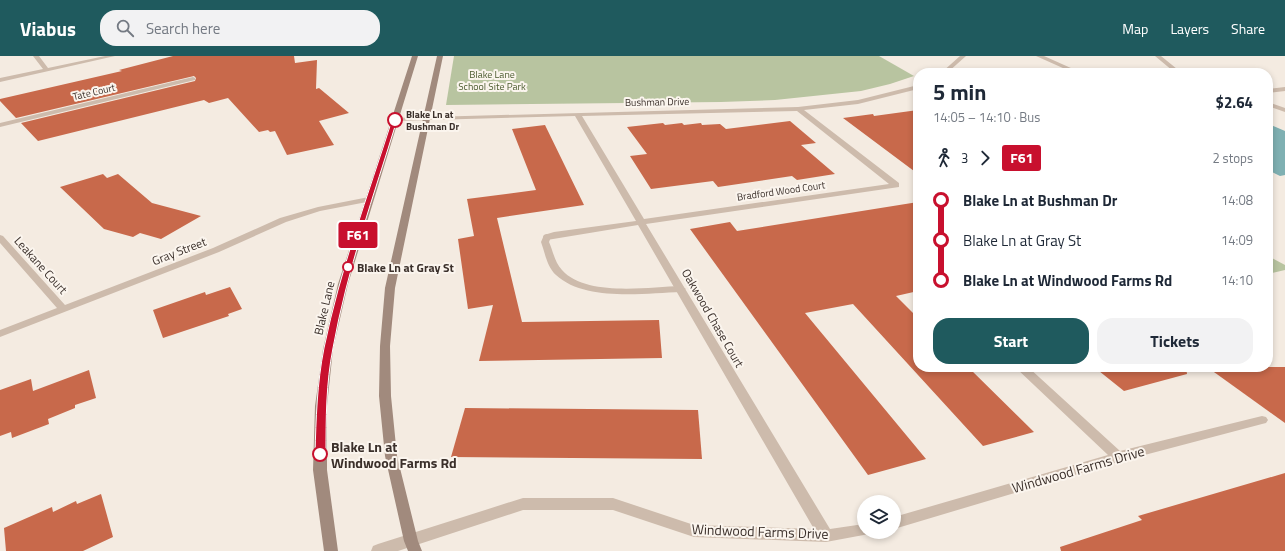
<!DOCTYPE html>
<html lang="en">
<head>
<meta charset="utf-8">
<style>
  body { margin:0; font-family:"Titillium Web",sans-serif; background:#f2f2f3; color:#1f2937; height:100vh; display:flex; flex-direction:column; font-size:15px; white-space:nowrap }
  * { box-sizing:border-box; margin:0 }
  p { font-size:13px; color:#747a83 }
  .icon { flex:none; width:22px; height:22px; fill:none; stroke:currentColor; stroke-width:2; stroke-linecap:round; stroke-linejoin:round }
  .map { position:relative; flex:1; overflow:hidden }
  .details { position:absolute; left:913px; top:12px; width:360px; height:304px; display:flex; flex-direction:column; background:#fff; border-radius:16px; box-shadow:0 2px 6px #0003 }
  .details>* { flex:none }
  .badge { padding:0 8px; border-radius:3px; font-size:14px; line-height:26px }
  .controls { position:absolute; left:857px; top:439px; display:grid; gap:8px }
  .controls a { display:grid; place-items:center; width:44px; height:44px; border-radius:50%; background:#fff; box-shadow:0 2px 6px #0003; font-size:20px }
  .map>.badge { position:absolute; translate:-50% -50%; box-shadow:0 0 0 2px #fff }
  .legs { display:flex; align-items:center; gap:6px; height:44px; padding:0 20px; font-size:13px }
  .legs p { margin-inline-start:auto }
  .headline { display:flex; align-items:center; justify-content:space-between; height:68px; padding:0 20px }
  h1 { font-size:22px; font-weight:700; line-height:30px }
  .primary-button { display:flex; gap:8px; margin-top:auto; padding:8px 20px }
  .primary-button a { flex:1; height:46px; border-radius:16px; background:#1f5a5e; color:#fff; font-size:16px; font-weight:700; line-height:46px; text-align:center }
  .primary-button a+a { background:#f2f2f3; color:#1f2937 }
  ul { padding:0 20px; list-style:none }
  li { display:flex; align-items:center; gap:14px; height:40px; font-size:15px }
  li i { display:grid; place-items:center; width:6px; height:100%; margin:0 5px; background:currentColor }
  li i::after { content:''; width:10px; height:10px; margin:-5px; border:3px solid; border-radius:50%; background:#fff }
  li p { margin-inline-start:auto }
  li:first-child i { background:linear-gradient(#0000 50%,currentColor 0) }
  li:last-child i { background:linear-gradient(currentColor 50%,#0000 0) }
  header { display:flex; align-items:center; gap:24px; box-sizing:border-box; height:56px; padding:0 20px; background:#1f5a5e; color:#fff }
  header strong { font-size:19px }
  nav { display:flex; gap:22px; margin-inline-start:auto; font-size:14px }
  .search { width:280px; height:36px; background:#f2f2f3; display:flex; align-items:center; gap:10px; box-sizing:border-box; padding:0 14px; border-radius:16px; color:#747a83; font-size:15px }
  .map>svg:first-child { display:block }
  .green { fill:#b8c4a0 }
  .water { fill:#7fb0b2 }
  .building { fill:#c8694b }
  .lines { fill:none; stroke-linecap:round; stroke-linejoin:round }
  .lane { fill:#cdbbac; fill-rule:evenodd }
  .street { fill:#cdbbac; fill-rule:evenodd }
  .secondary { fill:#a18a7d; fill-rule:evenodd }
  .line-1 { fill:#c8102e; stroke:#fff }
  .stop-1-dot { fill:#fff; stroke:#c8102e; stroke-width:2 }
  .labels { text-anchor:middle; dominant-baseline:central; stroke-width:4; stroke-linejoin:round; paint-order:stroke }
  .far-park-label { font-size:10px; fill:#4a5a2e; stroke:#fbf5ee }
  .far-street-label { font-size:10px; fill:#3b302b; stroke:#fbf5ee }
  .far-stop-label { font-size:10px; font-weight:bold; fill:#3b302b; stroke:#fbf5ee; text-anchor:start }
  .street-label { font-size:12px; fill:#3b302b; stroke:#fbf5ee }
  .stop-label { font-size:12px; font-weight:bold; fill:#3b302b; stroke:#fbf5ee; text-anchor:start }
  .near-stop-label { font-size:14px; font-weight:bold; fill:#3b302b; stroke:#fbf5ee; text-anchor:start }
  .near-street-label { font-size:14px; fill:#3b302b; stroke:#fbf5ee }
</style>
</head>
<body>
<header>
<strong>Viabus</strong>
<div class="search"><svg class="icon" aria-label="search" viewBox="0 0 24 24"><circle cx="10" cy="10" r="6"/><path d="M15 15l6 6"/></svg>Search here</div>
<nav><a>Map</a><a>Layers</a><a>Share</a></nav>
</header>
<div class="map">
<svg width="1285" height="495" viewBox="0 0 1285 495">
  <rect width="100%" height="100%" fill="#f4ebe1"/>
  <g class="green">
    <path d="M 454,0 L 879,0 L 914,20 L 890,28 L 861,35 L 775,44 L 721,46 L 446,49 Z"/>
    <path d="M 1268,200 L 1285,209 L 1285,214 L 1268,218 Z"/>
  </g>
  <path class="water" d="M 1271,69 L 1285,75 L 1285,119 L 1280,120 L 1268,114 L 1268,70 Z"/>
  <g class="building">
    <path d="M 173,0 L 294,0 L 295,7 L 317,4 L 316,33 L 319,32 L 349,57 L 319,65 L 334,89 L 287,99 L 275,75 L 270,76 L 268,74 L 259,76 L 228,42 L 209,47 L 204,44 L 38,85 L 21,67 L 195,25 L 196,22 L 194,20 L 16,62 L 0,45 L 0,43 L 122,15 L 119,14 Z"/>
    <path d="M 918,54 L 918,118 L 843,62 L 873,58 L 874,60 Z"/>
    <path d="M 790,65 L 816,87 L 801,89 L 835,118 L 797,124 L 792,120 L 718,131 L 713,125 L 651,133 L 630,100 L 647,98 L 627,71 L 663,67 L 665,69 L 682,67 L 684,69 L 701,67 L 702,69 L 720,68 L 726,73 Z"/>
    <path d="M 545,69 L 584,149 L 497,162 L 522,266 L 659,264 L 662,302 L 479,305 L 493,249 L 468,253 L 458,183 L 474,180 L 467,143 L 536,134 L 512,73 Z"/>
    <path d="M 103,118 L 107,122 L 118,118 L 152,147 L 201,160 L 161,183 L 140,177 L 133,181 L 104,173 L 60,131 Z"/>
    <path d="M 918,146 L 918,235 L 896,240 L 918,262 L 918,311 L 968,311 L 1034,376 L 983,390 L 853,248 L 805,257 L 926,403 L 868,419 L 690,173 L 730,166 L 737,175 Z"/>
    <path d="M 230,231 L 242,253 L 228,258 L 229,260 L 163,282 L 153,254 L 205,236 L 206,239 Z"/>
    <path d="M 1094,311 L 1186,311 L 1187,318 L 1124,335 Z"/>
    <path d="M 1207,311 L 1285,311 L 1285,367 Z"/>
    <path d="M 89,314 L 96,342 L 75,349 L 75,352 L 48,363 L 49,368 L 12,382 L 11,376 L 0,380 L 0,334 L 31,323 L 33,335 Z"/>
    <path d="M 465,352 L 698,354 L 702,403 L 451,401 Z"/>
    <path d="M 1285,417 L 1285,495 L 1061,495 L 1060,491 L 1142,464 L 1138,460 Z"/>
    <path d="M 101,438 L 113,481 L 83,495 L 6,495 L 4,472 L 52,451 L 53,456 L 76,445 L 77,448 Z"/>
  </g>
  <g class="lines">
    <path class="lane" d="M 547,178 L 551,181 L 549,186 C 553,195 555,207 562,214 C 586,241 648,231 681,230 L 686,233 L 681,236 C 645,237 585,246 556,219 C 547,211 545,197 541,186 L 544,179 Z"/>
    <g class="street">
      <path d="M 33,0 L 39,0 L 48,12 L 105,0 L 115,0 L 0,26 L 0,22 L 43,13 Z"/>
      <path d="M 960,0 L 966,0 L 947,17 L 941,17 Z"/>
      <path d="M 1036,0 L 1044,0 L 1082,17 L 1074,17 Z"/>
      <path d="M 1155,0 L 1161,0 L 1177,13 L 1186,17 L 1173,15 Z"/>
      <path d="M 193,21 L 195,22 L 195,24 L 0,71 L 0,67 Z"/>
      <path d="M 918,29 L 918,33 L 858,48 L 804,54 L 899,127 L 899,131 L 646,168 L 830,473 L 864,468 L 864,476 L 870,476 L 869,478 L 826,486 L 694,481 L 613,454 L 523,454 L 398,495 L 371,495 L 373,490 L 378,488 L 523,442 L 613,442 L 694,469 L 814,473 L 638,169 L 547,184 L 543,181 L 544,179 L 554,176 L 636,165 L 575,60 L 395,65 L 392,63 L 393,62 L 798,51 L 858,44 ZM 797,55 L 889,128 L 644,163 L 582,60 Z"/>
      <path d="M 1285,31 L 1285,35 L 1268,37 L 1268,33 Z"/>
      <path d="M 1268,46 L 1285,52 L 1285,56 L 1268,50 Z"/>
      <path d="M 369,141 L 372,141 L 372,145 L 320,155 L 286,166 L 219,196 L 0,281 L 0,274 L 57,252 L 0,187 L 0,179 L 3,180 L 65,249 L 213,192 L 280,162 L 318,151 Z"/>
      <path d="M 1015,311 L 1028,311 L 1120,395 L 1262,360 L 1266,361 L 1268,364 L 1266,367 L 1262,368 L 1118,406 L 894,473 L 894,461 L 1108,399 Z"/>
    </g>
    <g class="secondary">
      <path d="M 412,0 L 418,0 L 348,228 L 333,293 L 327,350 L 327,414 L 338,495 L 324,495 L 313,414 L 315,350 L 323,293 L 338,228 Z"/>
      <path d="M 437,0 L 443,0 L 395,232 L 390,290 L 391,340 L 397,400 L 418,485 L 422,495 L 408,495 L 404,485 L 385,400 L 379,340 L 380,290 L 385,232 Z"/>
    </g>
  </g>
  <path class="line-1" d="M 395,62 L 397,64 C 374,139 347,214 333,292 C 326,327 326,363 326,398 L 324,401 L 317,401 L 315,398 C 316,363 317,327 324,292 C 340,214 368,139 392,64 Z"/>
  <g class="stop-1-dot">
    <circle cx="395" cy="64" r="7"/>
    <circle cx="348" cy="211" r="5"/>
    <circle cx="320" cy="398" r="7"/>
  </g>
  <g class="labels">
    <g class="far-park-label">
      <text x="492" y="18">Blake Lane<tspan x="492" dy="12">School Site Park</tspan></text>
    </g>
    <g class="far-street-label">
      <text transform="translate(94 36) rotate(-13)">Tate Court</text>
      <text transform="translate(657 46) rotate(-1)">Bushman Drive</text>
      <text transform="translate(781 135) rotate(-8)">Bradford Wood Court</text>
    </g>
    <g class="far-stop-label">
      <text x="406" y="58">Blake Ln at<tspan x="406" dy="12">Bushman Dr</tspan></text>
    </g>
    <g class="street-label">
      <text transform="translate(179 195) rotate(-21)">Gray Street</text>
      <text transform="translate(41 209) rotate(48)">Leakane Court</text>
      <text transform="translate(324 252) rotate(-77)">Blake Lane</text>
      <text transform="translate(713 262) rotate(60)">Oakwood Chase Court</text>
    </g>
    <g class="stop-label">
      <text x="357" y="211">Blake Ln at Gray St</text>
    </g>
    <g class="near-stop-label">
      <text x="331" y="390">Blake Ln at<tspan x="331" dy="16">Windwood Farms Rd</tspan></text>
    </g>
    <g class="near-street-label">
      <text transform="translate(1078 413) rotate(-16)">Windwood Farms Drive</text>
      <text transform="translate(760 475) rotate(2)">Windwood Farms Drive</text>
    </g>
  </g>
</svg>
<div class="controls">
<a><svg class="icon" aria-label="layers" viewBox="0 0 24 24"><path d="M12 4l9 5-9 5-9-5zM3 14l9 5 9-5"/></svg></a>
</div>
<b class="badge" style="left:358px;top:179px;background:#c8102e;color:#fff">F61</b>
<section class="details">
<div class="headline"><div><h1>5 min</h1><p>14:05 – 14:10 · Bus</p></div><b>$2.64</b></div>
<div class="legs"><svg class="icon" aria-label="walk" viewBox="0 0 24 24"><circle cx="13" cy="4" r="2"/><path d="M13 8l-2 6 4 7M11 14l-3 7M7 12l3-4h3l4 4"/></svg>3<svg class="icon" aria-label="forward" viewBox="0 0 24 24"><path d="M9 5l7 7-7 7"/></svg><b class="badge" style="background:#c8102e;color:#fff">F61</b><p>2 stops</p></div>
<ul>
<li><i style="color:#c8102e"></i><b>Blake Ln at Bushman Dr</b><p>14:08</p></li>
<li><i style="color:#c8102e"></i><span>Blake Ln at Gray St</span><p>14:09</p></li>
<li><i style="color:#c8102e"></i><b>Blake Ln at Windwood Farms Rd</b><p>14:10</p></li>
</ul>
<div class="primary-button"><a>Start</a><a>Tickets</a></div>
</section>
</div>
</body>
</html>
